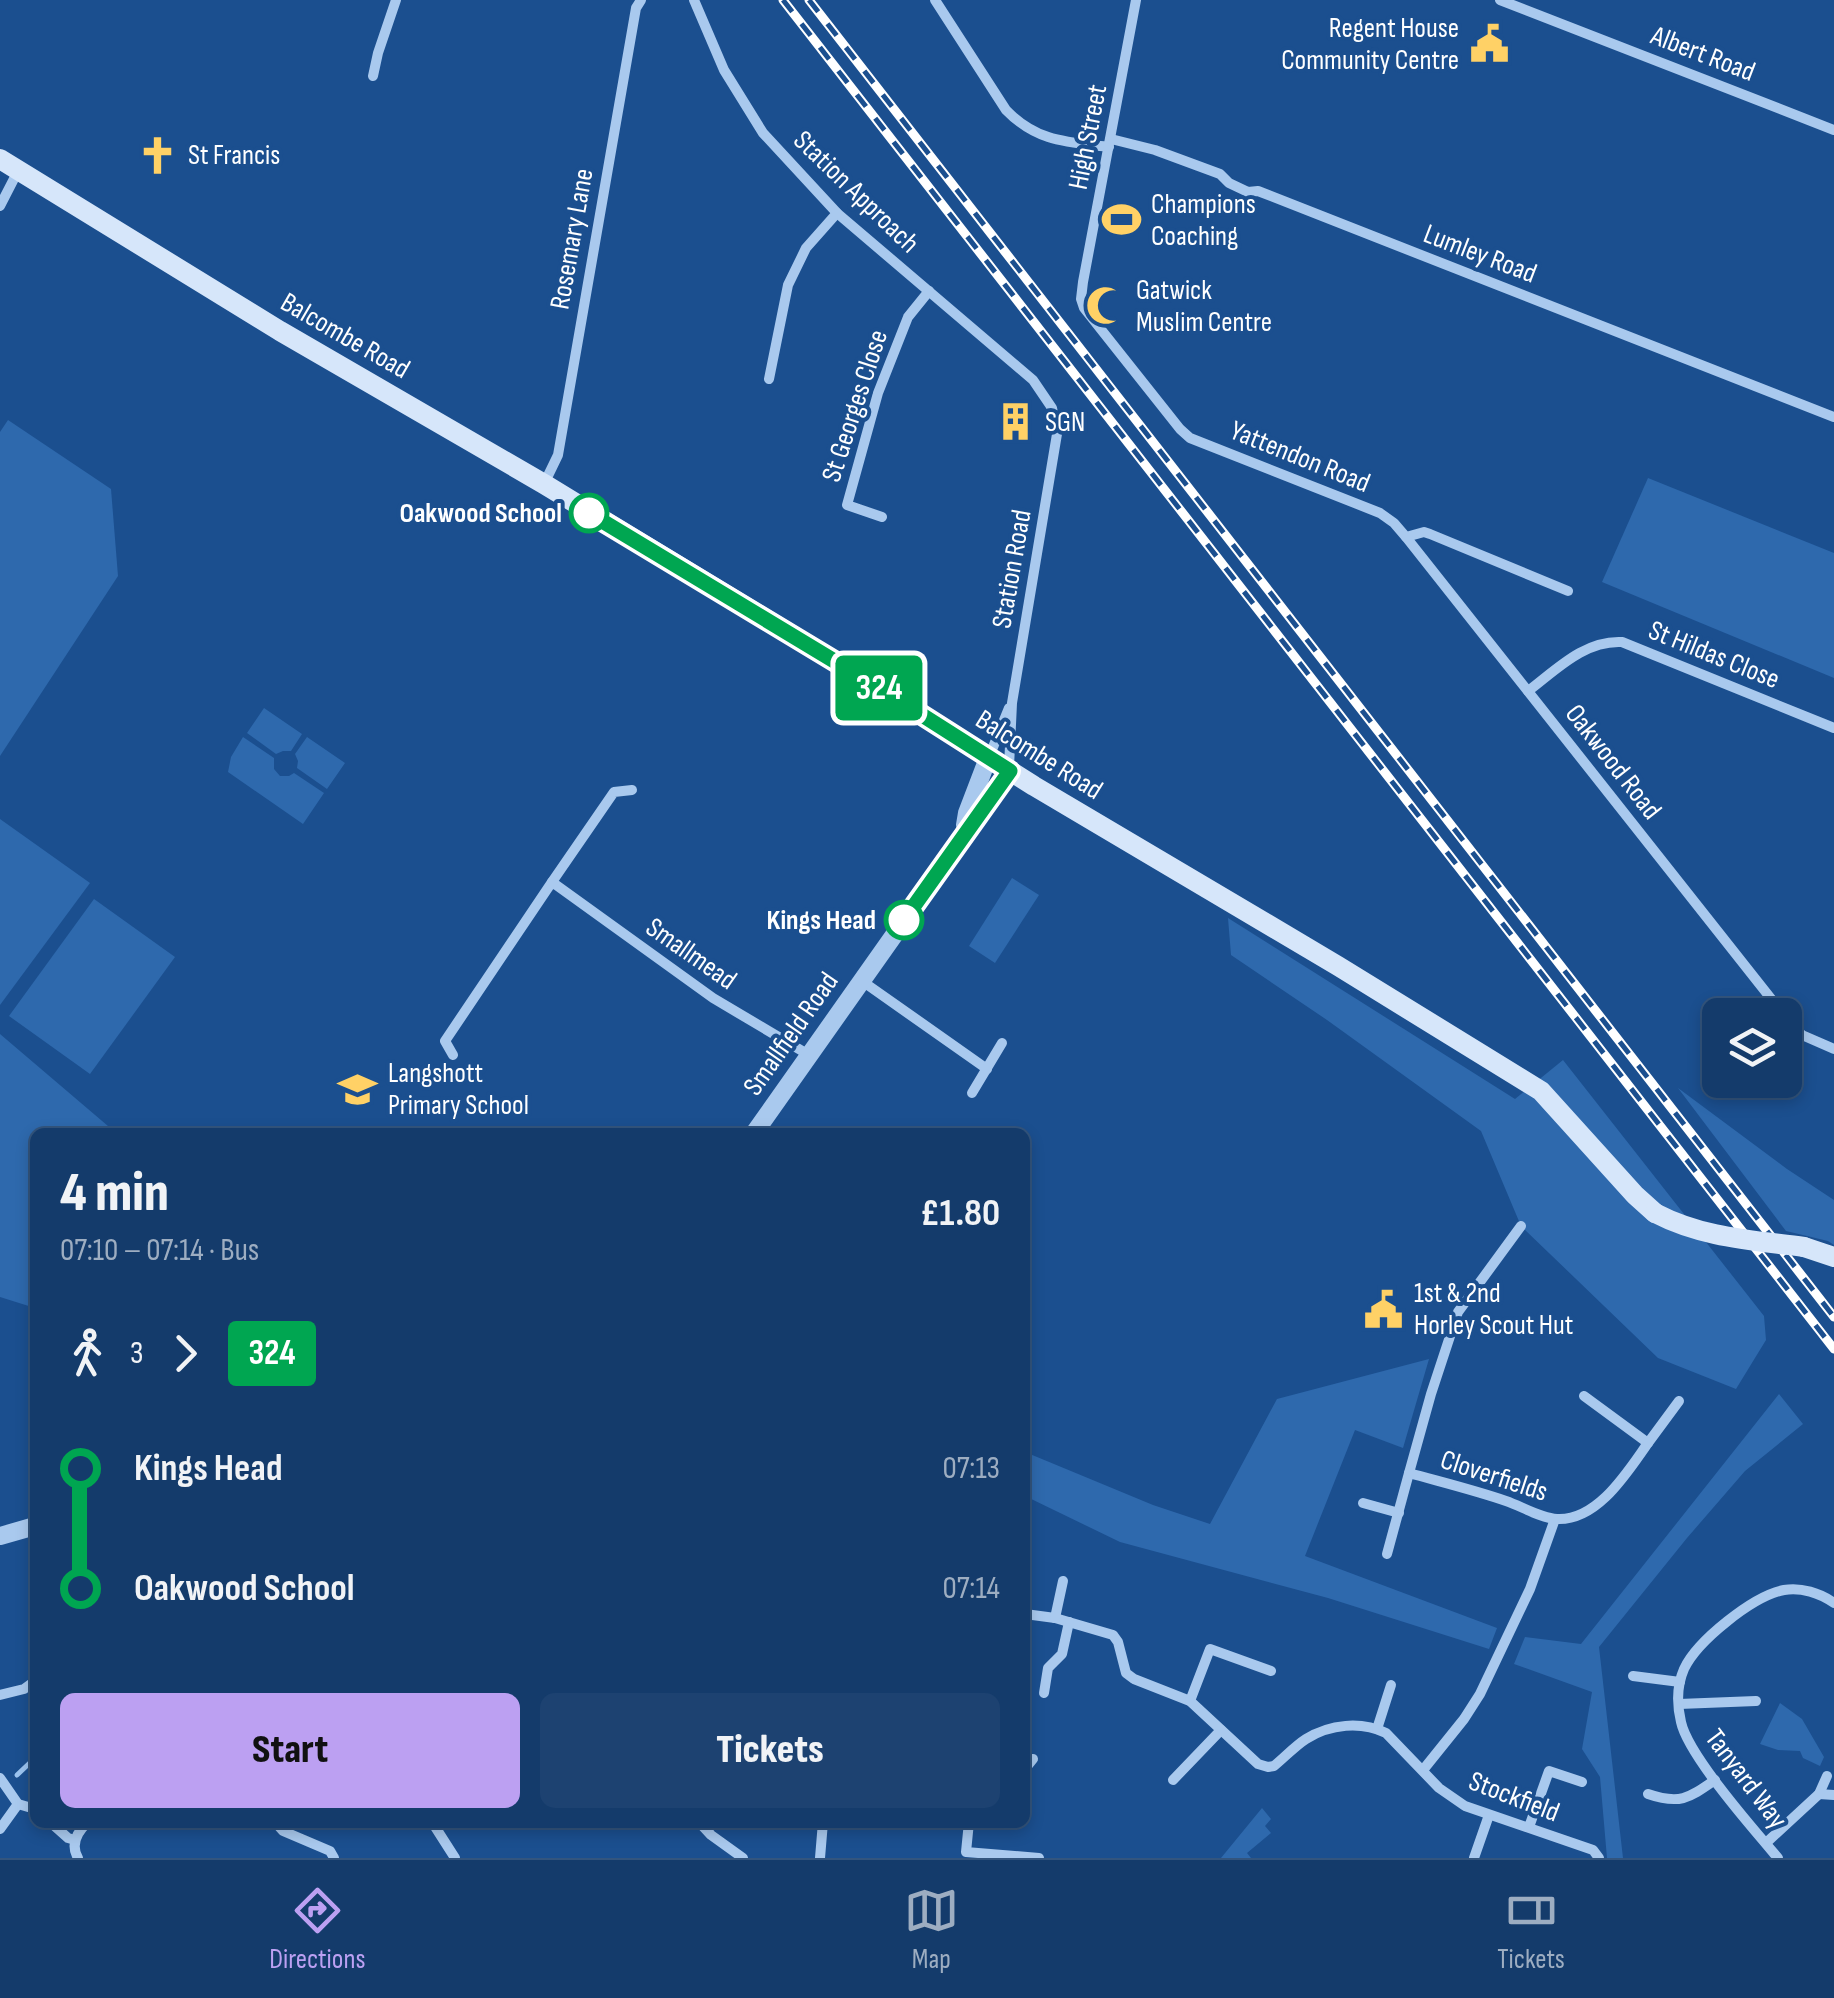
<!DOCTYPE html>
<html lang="en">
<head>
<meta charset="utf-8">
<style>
  body { margin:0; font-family:"Sofia Sans Condensed",sans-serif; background:#1d4271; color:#f1f3f6; height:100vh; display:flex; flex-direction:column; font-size:38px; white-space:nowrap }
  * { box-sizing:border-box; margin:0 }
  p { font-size:32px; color:#9dadc1 }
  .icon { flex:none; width:55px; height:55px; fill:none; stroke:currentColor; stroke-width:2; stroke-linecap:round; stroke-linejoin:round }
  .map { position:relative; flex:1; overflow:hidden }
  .panel { position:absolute; left:30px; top:1128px; width:1000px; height:700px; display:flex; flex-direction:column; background:#143b6b; border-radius:15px; box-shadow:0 5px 15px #0003,0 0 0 2px #33557e }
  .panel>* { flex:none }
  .badge { padding:0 20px; border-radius:8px; font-size:35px; line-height:65px }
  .fabs { position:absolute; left:1702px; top:998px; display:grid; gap:20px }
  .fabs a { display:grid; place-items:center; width:100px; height:100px; border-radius:15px; background:#143b6b; box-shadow:0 5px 15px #0003,0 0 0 2px #33557e; font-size:50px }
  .map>.badge { position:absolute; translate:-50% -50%; box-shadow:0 0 0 5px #fff }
  .legs { display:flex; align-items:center; gap:15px; height:110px; padding:0 30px; font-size:32px }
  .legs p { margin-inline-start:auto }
  .headline { display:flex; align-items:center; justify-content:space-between; height:170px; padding:0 30px }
  h1 { font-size:55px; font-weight:800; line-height:75px }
  .cta { display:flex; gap:20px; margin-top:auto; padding:20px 30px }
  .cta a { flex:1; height:115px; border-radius:15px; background:#bca0f2; color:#111; font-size:40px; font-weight:800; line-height:115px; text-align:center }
  .cta a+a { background:#1d4271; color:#f1f3f6 }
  ul { padding:0 30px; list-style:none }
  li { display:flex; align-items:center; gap:35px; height:120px; font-size:38px }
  li i { display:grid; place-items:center; width:15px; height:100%; margin:0 12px; background:currentColor }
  li i::after { content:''; width:25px; height:25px; margin:-12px; border:8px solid; border-radius:50%; background:#143b6b }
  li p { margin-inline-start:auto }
  li:first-child i { background:linear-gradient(#0000 50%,currentColor 0) }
  li:last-child i { background:linear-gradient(currentColor 50%,#0000 0) }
  .dock { display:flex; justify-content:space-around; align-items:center; height:140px; border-top:2px solid #33557e; background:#143b6b; font-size:28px; color:#9dadc1 }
  .dock a { display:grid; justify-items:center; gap:5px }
  .dock .current { color:#bca0f2 }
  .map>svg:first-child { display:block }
  .green { fill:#2e69ad }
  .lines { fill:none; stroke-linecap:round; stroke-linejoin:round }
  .stream { stroke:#9cc4f0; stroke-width:5 }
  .minor { stroke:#a9c9ee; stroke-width:10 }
  .tertiary { stroke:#a9c9ee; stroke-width:18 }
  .secondary { stroke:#d6e6fa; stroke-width:20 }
  .rail-casing { stroke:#fff; stroke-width:9 }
  .rail { stroke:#1b4f8f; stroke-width:5; stroke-dasharray:15; stroke-linecap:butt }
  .secondary-bridge { stroke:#d6e6fa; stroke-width:20 }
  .line-1-casing { stroke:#fff; stroke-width:22 }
  .line-1 { stroke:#00a651; stroke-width:15 }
  .stop-1-dot { fill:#fff; stroke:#00a651; stroke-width:5 }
  .labels { text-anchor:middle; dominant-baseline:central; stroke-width:8; stroke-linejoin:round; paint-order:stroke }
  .poi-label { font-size:28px; fill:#fff; stroke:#1b4f8f; text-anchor:start }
  .street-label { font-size:28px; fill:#fff; stroke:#1b4f8f }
  .stop-label { font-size:28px; font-weight:bold; fill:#fff; stroke:#1b4f8f; text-anchor:end }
</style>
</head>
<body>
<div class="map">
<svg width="1834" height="1858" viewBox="0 0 1834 1858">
  <rect width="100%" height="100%" fill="#1b4f8f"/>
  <g class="green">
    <path d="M 8,420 L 111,489 L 118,576 L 0,756 L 0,432 Z"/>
    <path d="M 1648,478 L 1834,553 L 1834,678 L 1602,582 Z"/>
    <path d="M 264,708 L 302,734 L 291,751 L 283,751 L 276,754 L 247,733 Z"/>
    <path d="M 243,737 L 274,758 L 274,769 L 280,776 L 289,776 L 294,773 L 324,793 L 303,824 L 228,772 L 231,757 Z"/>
    <path d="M 307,737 L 345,763 L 327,789 L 297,768 L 298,761 L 295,754 Z"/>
    <path d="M 0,819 L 90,883 L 0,1005 Z"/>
    <path d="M 1012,878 L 1039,895 L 995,963 L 969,946 Z"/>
    <path d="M 94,899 L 175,957 L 90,1074 L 9,1016 Z"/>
    <path d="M 1228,918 L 1515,1099 L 1563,1060 L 1764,1316 L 1766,1340 L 1736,1389 L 1658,1358 L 1521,1226 L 1481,1131 L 1327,1020 L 1231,955 Z"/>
    <path d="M 0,1034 L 115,1132 L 35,1132 L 35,1308 L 0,1297 Z"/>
    <path d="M 1678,1088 L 1787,1169 L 1834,1200 L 1834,1245 L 1828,1241 L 1786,1231 Z"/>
    <path d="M 1429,1359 L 1403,1448 L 1355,1430 L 1305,1556 L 1497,1628 L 1489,1649 L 1328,1598 L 1120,1542 L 1025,1496 L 1025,1452 L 1153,1505 L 1210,1524 L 1277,1399 Z"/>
    <path d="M 1779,1394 L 1803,1424 L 1745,1471 L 1687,1538 L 1599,1647 L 1623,1858 L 1607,1858 L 1600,1777 L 1582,1749 L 1592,1692 L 1514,1664 L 1525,1637 L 1581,1644 Z"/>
    <path d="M 1780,1703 L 1802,1719 L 1824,1757 L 1820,1766 L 1803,1758 L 1800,1751 L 1778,1750 L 1760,1744 Z"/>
    <path d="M 1262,1808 L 1271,1819 L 1265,1826 L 1271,1833 L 1247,1853 L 1251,1858 L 1221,1858 Z"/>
  </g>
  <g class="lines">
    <path class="stream" d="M 17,1775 L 35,1758"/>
    <g class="minor">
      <path d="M 694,0 L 724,70 L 763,133 L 837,213 L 1033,380 L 1052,408 L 1057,434 L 1012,703 L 1009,767"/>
      <path d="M 935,0 L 1006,110 C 1037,142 1067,142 1109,147"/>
      <path d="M 1136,0 L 1083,282 L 1081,299 L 1084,308 L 1180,429 L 1190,438 L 1380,513 L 1394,523 L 1406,537 L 1424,532 L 1430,534 L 1568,591"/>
      <path d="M 1500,0 L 1834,130"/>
      <path d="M 373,76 L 378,53 L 396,0"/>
      <path d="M 1111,139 L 1155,150 L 1220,174 L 1229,183 L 1248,192 L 1258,191 L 1834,417"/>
      <path d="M 0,206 L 18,171"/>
      <path d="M 769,379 L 788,285 L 806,248 L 837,213"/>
      <path d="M 544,484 L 558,455 L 636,8 L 641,0"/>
      <path d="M 882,517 L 847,505 L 878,393 L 908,317 L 929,291"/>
      <path d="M 1406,537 L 1784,1015"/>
      <path d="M 1528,691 C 1556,670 1584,640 1622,642 L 1834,728"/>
      <path d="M 989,757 L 1009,708"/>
      <path d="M 552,882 L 614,792 L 632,790"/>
      <path d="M 862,981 L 987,1069"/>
      <path d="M 1785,1016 L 1802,1035 L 1834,1049"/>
      <path d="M 453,1055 L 445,1041 L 552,882 L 713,998 L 809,1055"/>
      <path d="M 972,1093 L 1002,1043"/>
      <path d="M 1521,1226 L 1458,1312 L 1431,1394 L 1409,1473 C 1441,1482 1474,1490 1506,1501 C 1521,1506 1540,1518 1557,1519 C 1598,1521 1628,1471 1648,1443 L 1584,1396"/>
      <path d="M 1648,1443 L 1679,1401"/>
      <path d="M 1363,1503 L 1399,1513"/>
      <path d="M 1387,1554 L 1409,1473"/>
      <path d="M 1025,1614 L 1055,1618 L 1113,1635 L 1118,1642 L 1126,1673 L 1134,1679 L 1190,1701 L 1258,1764 L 1268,1767 L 1274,1766 C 1285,1757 1295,1746 1306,1739 C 1330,1724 1361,1721 1386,1733 L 1439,1788 L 1465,1806 L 1593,1850 L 1599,1858"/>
      <path d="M 1055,1618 L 1063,1581"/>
      <path d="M 1633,1676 L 1680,1682"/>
      <path d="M 1044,1693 L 1048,1668 L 1062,1654 L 1069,1622"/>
      <path d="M 0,1695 L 24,1689 L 35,1681"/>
      <path d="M 1190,1701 L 1210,1649 L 1271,1671"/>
      <path d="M 1679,1704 L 1756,1701"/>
      <path d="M 1377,1729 L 1391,1685"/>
      <path d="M 1025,1769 L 1033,1759"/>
      <path d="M 1423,1770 L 1464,1719 L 1480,1694 L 1530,1589 L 1555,1519"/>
      <path d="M 0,1778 L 18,1804 L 35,1809"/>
      <path d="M 1173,1780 L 1221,1730"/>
      <path d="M 1648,1794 C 1680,1805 1689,1798 1715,1780"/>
      <path d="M 1819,1794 L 1834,1795"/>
      <path d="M 50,1822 L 68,1838 L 75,1840"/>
      <path d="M 275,1822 L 283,1831 L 330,1851 L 334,1858"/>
      <path d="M 432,1822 L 455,1858"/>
      <path d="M 699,1822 L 711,1835 L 743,1858"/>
      <path d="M 969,1822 L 966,1852 L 1039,1858"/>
      <path d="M 1529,1827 L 1549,1771 L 1582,1782"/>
      <path d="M 0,1829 L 18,1804"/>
      <path d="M 1766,1843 L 1819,1794 L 1827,1776"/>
      <path d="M 78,1858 C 70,1844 77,1832 88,1822"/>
      <path d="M 820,1858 L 823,1822"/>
      <path d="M 1474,1858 L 1489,1815"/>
      <path d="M 1778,1858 C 1754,1830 1688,1755 1681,1722 C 1677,1705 1677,1685 1684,1669 C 1697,1641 1753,1596 1784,1590 C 1801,1587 1820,1593 1834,1603"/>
    </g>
    <g class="tertiary">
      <path d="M 965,825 L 967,813 L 988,758"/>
      <path d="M 755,1132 L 1010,771"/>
      <path d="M 0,1536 L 35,1526"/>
    </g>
    <g class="secondary">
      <path d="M 0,159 L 280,331 L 544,484 L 889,694 L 1034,786 L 1338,966 L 1541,1091 L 1635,1195 L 1655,1213"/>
      <path d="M 1804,1247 L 1834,1257"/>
    </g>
    <defs>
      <g id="rail">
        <path d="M 783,0 L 1834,1349"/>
        <path d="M 809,0 L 1834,1317"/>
      </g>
    </defs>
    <use href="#rail" class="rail-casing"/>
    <use href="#rail" class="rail"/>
    <path class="secondary-bridge" d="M 1655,1213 C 1703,1238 1752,1240 1804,1247"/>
  </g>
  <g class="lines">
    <defs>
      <path id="line-1" d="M 589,513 L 889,694 L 1010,771 L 904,920"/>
    </defs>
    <use href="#line-1" class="line-1-casing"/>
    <use href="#line-1" class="line-1"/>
  </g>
  <defs>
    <symbol id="civic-bare" viewBox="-9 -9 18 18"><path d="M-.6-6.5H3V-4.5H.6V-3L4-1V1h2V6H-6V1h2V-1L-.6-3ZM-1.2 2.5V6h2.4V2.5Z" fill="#ffd166" stroke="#1b4f8f" stroke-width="2.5" paint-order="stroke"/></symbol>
    <symbol id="church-bare" viewBox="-9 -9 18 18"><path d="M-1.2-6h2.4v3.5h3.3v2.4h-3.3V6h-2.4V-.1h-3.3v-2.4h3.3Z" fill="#ffd166" stroke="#1b4f8f" stroke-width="2.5" paint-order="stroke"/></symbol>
    <symbol id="stadium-bare" viewBox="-9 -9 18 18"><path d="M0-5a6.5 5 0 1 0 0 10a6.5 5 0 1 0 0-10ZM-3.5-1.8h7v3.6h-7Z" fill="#ffd166" stroke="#1b4f8f" stroke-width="2.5" paint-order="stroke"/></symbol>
    <symbol id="mosque-bare" viewBox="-9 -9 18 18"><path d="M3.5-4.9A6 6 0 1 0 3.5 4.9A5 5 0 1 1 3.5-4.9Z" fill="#ffd166" stroke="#1b4f8f" stroke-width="2.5" paint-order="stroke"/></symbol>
    <symbol id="building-bare" viewBox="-9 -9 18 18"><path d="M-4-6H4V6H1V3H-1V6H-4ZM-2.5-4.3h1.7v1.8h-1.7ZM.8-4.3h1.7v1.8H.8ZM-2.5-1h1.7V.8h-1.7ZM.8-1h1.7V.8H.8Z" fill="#ffd166" stroke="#1b4f8f" stroke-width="2.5" paint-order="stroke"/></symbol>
    <symbol id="school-bare" viewBox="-9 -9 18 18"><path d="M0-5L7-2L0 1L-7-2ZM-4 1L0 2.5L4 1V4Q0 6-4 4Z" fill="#ffd166" stroke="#1b4f8f" stroke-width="2.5" paint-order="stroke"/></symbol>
  </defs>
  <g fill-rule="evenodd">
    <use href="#civic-bare" x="1462" y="16" width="55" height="55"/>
    <use href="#church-bare" x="130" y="128" width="55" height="55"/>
    <use href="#stadium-bare" x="1094" y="192" width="55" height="55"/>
    <use href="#mosque-bare" x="1078" y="278" width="55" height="55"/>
    <use href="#building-bare" x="988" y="394" width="55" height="55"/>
    <use href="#school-bare" x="330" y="1062" width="55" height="55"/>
    <use href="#civic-bare" x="1356" y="1282" width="55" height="55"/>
  </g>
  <g class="stop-1-dot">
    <circle cx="589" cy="513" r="18"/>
    <circle cx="904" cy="920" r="18"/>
  </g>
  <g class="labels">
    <g class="poi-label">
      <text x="1459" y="28" text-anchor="end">Regent House<tspan x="1459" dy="32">Community Centre</tspan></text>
      <text x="188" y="155">St Francis</text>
      <text x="1151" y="204">Champions<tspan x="1151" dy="32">Coaching</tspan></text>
      <text x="1136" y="290">Gatwick<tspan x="1136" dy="32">Muslim Centre</tspan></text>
      <text x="1045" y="422">SGN</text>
      <text x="388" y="1073">Langshott<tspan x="388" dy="32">Primary School</tspan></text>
      <text x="1414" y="1293">1st &amp; 2nd<tspan x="1414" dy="32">Horley Scout Hut</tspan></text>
    </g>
    <g class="street-label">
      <text transform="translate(1703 54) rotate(21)">Albert Road</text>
      <text transform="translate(1088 137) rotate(-79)">High Street</text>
      <text transform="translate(856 192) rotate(44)">Station Approach</text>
      <text transform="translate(572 239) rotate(-80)">Rosemary Lane</text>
      <text transform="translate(1480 254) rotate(21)">Lumley Road</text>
      <text transform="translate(345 336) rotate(30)">Balcombe Road</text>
      <text transform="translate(855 406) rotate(-72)">St Georges Close</text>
      <text transform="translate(1300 457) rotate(22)">Yattendon Road</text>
      <text transform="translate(1012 569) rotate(-80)">Station Road</text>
      <text transform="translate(1714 655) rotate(22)">St Hildas Close</text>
      <text transform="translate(1039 755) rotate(32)">Balcombe Road</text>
      <text transform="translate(1613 762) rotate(52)">Oakwood Road</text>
      <text transform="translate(691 954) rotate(35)">Smallmead</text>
      <text transform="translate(791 1034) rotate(-55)">Smallfield Road</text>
      <text transform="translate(1494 1476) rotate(18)">Cloverfields</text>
      <text transform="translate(1746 1779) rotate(53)">Tanyard Way</text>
      <text transform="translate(1514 1797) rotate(21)">Stockfield</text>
    </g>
    <g class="stop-label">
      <text x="562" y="513">Oakwood School</text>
      <text x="876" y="920">Kings Head</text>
    </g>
  </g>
</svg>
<div class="fabs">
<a><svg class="icon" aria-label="layers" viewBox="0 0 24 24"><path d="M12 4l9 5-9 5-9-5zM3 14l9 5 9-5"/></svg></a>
</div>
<b class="badge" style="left:879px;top:688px;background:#00a651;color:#fff">324</b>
<section class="panel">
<div class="headline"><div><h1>4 min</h1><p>07:10 – 07:14 · Bus</p></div><b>£1.80</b></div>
<div class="legs"><svg class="icon" aria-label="walk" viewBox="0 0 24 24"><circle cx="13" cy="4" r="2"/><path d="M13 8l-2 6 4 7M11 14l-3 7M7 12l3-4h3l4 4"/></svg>3<svg class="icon" aria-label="forward" viewBox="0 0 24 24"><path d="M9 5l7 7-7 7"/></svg><b class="badge" style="background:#00a651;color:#fff">324</b></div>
<ul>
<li><i style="color:#00a651"></i><b>Kings Head</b><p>07:13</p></li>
<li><i style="color:#00a651"></i><b>Oakwood School</b><p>07:14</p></li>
</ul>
<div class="cta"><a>Start</a><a>Tickets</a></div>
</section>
</div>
<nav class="dock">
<a class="current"><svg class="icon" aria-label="directions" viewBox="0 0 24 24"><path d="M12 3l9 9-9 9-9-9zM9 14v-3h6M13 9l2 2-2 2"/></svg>Directions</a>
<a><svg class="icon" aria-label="map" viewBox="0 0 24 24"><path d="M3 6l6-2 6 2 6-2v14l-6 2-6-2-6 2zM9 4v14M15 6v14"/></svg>Map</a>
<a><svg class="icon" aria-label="tickets" viewBox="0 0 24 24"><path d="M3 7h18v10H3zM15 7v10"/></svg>Tickets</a>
</nav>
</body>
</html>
